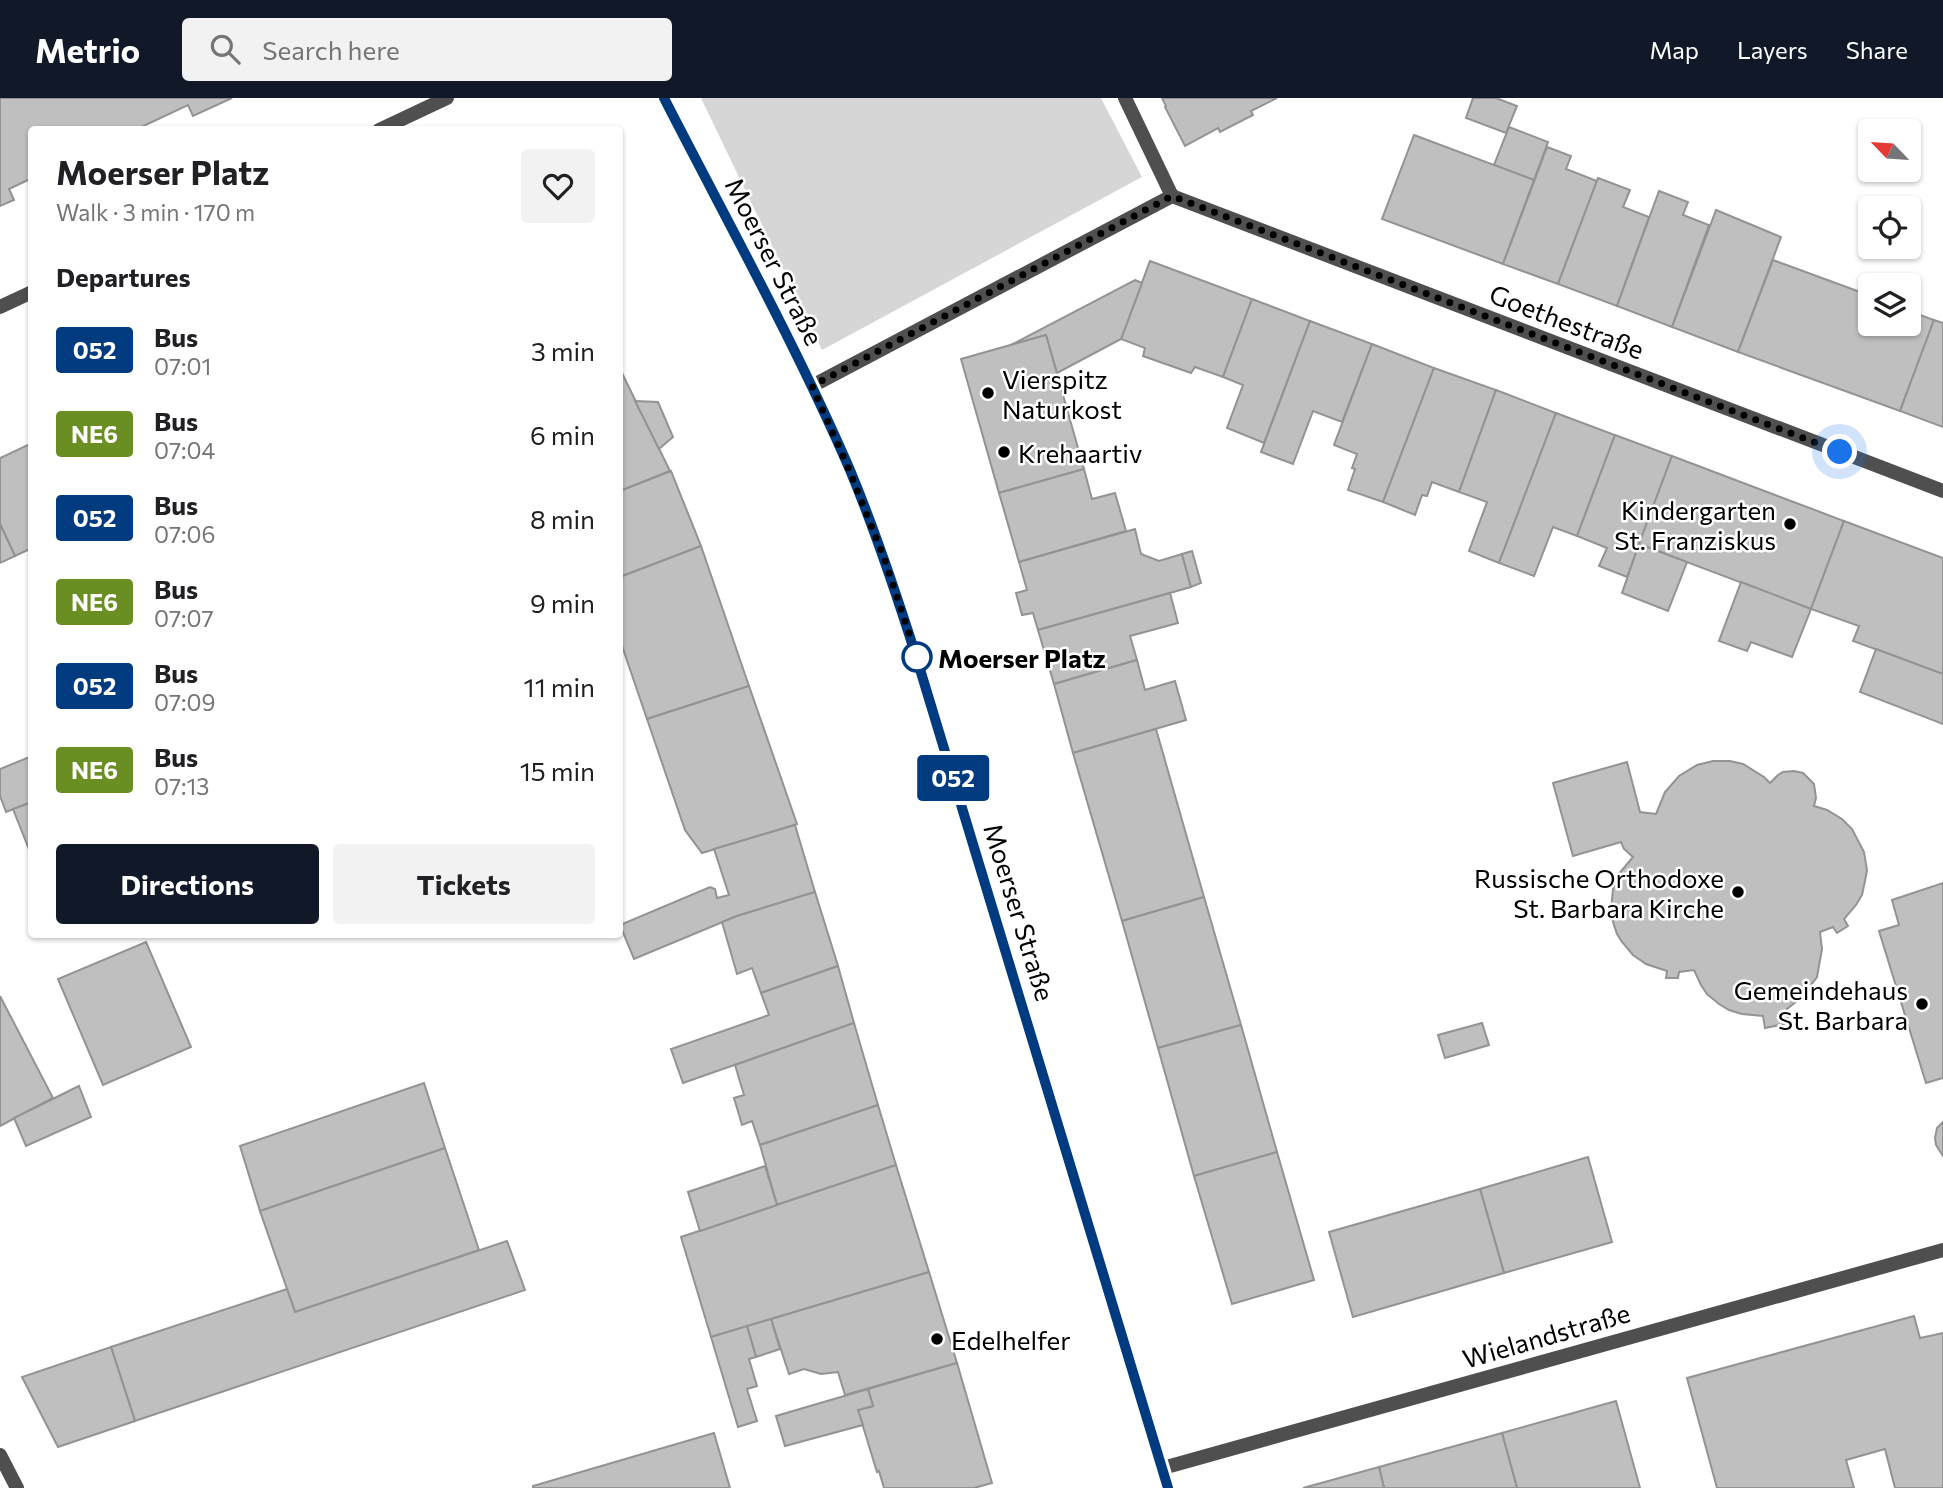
<!DOCTYPE html>
<html lang="en">
<head>
<meta charset="utf-8">
<style>
  body { margin:0; font-family:Commissioner,sans-serif; background:#f2f2f2; color:#202124; height:100vh; display:flex; flex-direction:column; font-size:26px; white-space:nowrap }
  * { box-sizing:border-box; margin:0 }
  p { font-size:23px; color:#757577 }
  .icon { flex:none; width:38px; height:38px; fill:none; stroke:currentColor; stroke-width:2; stroke-linecap:round; stroke-linejoin:round }
  .map { position:relative; flex:1; overflow:hidden }
  .details { position:absolute; left:28px; top:28px; width:595px; height:812px; display:flex; flex-direction:column; background:#fff; border-radius:7px; box-shadow:0 2px 5px #0004 }
  .details>* { flex:none }
  .badge { padding:0 14px; border-radius:5px; font-size:24px; line-height:46px }
  .needle { width:46px; rotate:295deg }
  .tools { position:absolute; left:1858px; top:21px; display:grid; gap:14px }
  .tools a { display:grid; place-items:center; width:63px; height:63px; border-radius:7px; background:#fff; box-shadow:0 2px 5px #0004; font-size:35px }
  .you { position:absolute; width:35px; height:35px; margin:-18px; border:5px solid #fff; border-radius:50%; background:#1a73e8; box-shadow:0 0 0 10px #1a73e833 }
  .map>.badge { position:absolute; translate:-50% -50%; box-shadow:0 0 0 4px #fff }
  h2 { padding:0 28px; font-size:26px; line-height:63px }
  .round { display:grid; place-items:center; flex:none; width:74px; height:74px; border-radius:7px; background:#f2f2f2 }
  .head { display:flex; align-items:center; justify-content:space-between; height:119px; padding:0 28px }
  h1 { font-size:33px; font-weight:700; line-height:52px }
  .action { display:flex; gap:14px; margin-top:auto; padding:14px 28px }
  .action a { flex:1; height:80px; border-radius:7px; background:#111827; color:#fff; font-size:28px; font-weight:700; line-height:80px; text-align:center }
  .action a+a { background:#f2f2f2; color:#202124 }
  ul { padding:0; list-style:none }
  li { display:flex; align-items:center; gap:21px; height:84px; padding:0 28px }
  li div { flex:1 }
  li b { display:block; font-size:26px }
  li em { font-style:normal }
  li .badge { min-width:77px; font-weight:700; text-align:center }
  header { display:flex; align-items:center; gap:42px; box-sizing:border-box; height:98px; padding:0 35px; background:#111827; color:#fff }
  header strong { font-size:33px }
  nav { display:flex; gap:38px; margin-inline-start:auto; font-size:24px }
  .search { width:490px; height:63px; background:#f2f2f2; display:flex; align-items:center; gap:18px; box-sizing:border-box; padding:0 24px; border-radius:7px; color:#757577; font-size:26px }
  .map>svg:first-child { display:block }
  .green { fill:#d6d6d6 }
  .building { fill:#bfbfbf; stroke:#939393; stroke-width:2 }
  .lines { fill:none; stroke-linecap:round; stroke-linejoin:round }
  .minor { stroke:#4f4f4f; stroke-width:14 }
  .secondary { stroke:#1c1c1c; stroke-width:14 }
  .line-casing { stroke:#fff; stroke-width:16 }
  .line { stroke:#003b80; stroke-width:10 }
  .walk { stroke:#000; stroke-width:7; stroke-dasharray:0 12.6 }
  .poi-dot { fill:#000; stroke:#fff; stroke-width:2.5 }
  .stop-dot { fill:#fff; stroke:#003b80; stroke-width:3.5 }
  .labels { text-anchor:middle; dominant-baseline:central; stroke-width:5; stroke-linejoin:round; paint-order:stroke }
  .street-label { font-size:26px; fill:#000; stroke:#fff }
  .poi-label { font-size:26px; fill:#000; stroke:#fff; text-anchor:start }
  .stop-label { font-size:26px; font-weight:bold; fill:#000; stroke:#fff; text-anchor:start }
</style>
</head>
<body>
<header>
<strong>Metrio</strong>
<div class="search"><svg class="icon" aria-label="search" viewBox="0 0 24 24"><circle cx="10" cy="10" r="6"/><path d="M15 15l6 6"/></svg>Search here</div>
<nav><a>Map</a><a>Layers</a><a>Share</a></nav>
</header>
<div class="map">
<svg width="1943" height="1390" viewBox="0 0 1943 1390">
  <rect width="100%" height="100%" fill="#fff"/>
  <path class="green" d="M 701,0 L 1101,0 L 1142,79 L 822,252 Z"/>
  <g class="building">
    <path d="M 0,0 L 232,0 L 193,18 L 188,7 L 135,32 L 32,32 L 32,80 L 9,91 L 14,102 L 0,108 Z"/>
    <path d="M 1162,0 L 1277,0 L 1251,13 L 1253,17 L 1220,34 L 1218,30 L 1185,48 L 1165,9 L 1166,8 Z"/>
    <path d="M 1473,0 L 1496,0 L 1517,8 L 1506,35 L 1466,20 Z"/>
    <path d="M 1509,29 L 1548,44 L 1534,82 L 1494,67 Z"/>
    <path d="M 1414,37 L 1534,82 L 1503,166 L 1382,121 Z"/>
    <path d="M 1547,49 L 1571,58 L 1566,71 L 1597,83 L 1558,186 L 1503,166 Z"/>
    <path d="M 1598,80 L 1630,92 L 1623,109 L 1649,119 L 1617,208 L 1558,186 Z"/>
    <path d="M 1659,93 L 1688,104 L 1683,117 L 1709,127 L 1672,229 L 1617,208 Z"/>
    <path d="M 1716,112 L 1781,139 L 1738,254 L 1672,229 Z"/>
    <path d="M 1773,162 L 1871,198 L 1871,226 L 1909,226 L 1909,213 L 1934,222 L 1900,313 L 1738,254 Z"/>
    <path d="M 1150,163 L 1252,201 L 1223,279 L 1195,269 L 1191,275 L 1143,258 L 1145,250 L 1121,241 Z"/>
    <path d="M 1135,182 L 1142,185 L 1121,241 L 1057,275 L 1046,237 L 1011,247 Z"/>
    <path d="M 1252,201 L 1310,223 L 1264,345 L 1227,330 L 1243,287 L 1223,279 Z"/>
    <path d="M 1934,222 L 1943,225 L 1943,329 L 1900,313 Z"/>
    <path d="M 1310,223 L 1372,246 L 1342,324 L 1313,313 L 1293,366 L 1261,354 Z"/>
    <path d="M 1046,237 L 1084,371 L 999,395 L 961,261 Z"/>
    <path d="M 1372,246 L 1434,270 L 1383,404 L 1348,392 L 1355,371 L 1352,370 L 1357,356 L 1334,347 Z"/>
    <path d="M 1434,270 L 1496,292 L 1459,394 L 1432,384 L 1427,398 L 1422,397 L 1415,417 L 1383,404 Z"/>
    <path d="M 620,271 L 670,373 L 620,393 Z"/>
    <path d="M 1496,292 L 1556,315 L 1499,465 L 1469,453 L 1487,404 L 1459,394 Z"/>
    <path d="M 635,303 L 658,304 L 673,339 L 659,351 Z"/>
    <path d="M 1556,315 L 1615,337 L 1577,438 L 1553,429 L 1534,478 L 1499,465 Z"/>
    <path d="M 1615,337 L 1672,358 L 1627,479 L 1599,468 L 1607,450 L 1577,438 Z"/>
    <path d="M 32,345 L 32,450 L 15,458 L 0,426 L 0,360 Z"/>
    <path d="M 1672,358 L 1844,423 L 1811,511 L 1639,446 Z"/>
    <path d="M 1084,371 L 1092,401 L 1115,395 L 1126,433 L 1019,464 L 999,395 Z"/>
    <path d="M 671,373 L 701,448 L 620,479 L 620,393 Z"/>
    <path d="M 1844,423 L 1943,460 L 1943,576 L 1853,543 L 1859,528 L 1811,511 Z"/>
    <path d="M 0,426 L 15,458 L 0,465 Z"/>
    <path d="M 1135,431 L 1141,456 L 1159,463 L 1182,456 L 1191,489 L 1038,532 L 1033,515 L 1022,517 L 1016,495 L 1027,492 L 1019,464 Z"/>
    <path d="M 1639,446 L 1687,464 L 1668,513 L 1622,495 Z"/>
    <path d="M 701,448 L 749,588 L 647,621 L 620,542 L 620,479 Z"/>
    <path d="M 1192,453 L 1201,485 L 1191,489 L 1182,456 Z"/>
    <path d="M 1741,484 L 1811,511 L 1792,559 L 1751,544 L 1747,553 L 1719,543 Z"/>
    <path d="M 1170,495 L 1178,525 L 1130,538 L 1137,562 L 1054,586 L 1038,532 Z"/>
    <path d="M 1876,551 L 1943,576 L 1943,626 L 1860,594 Z"/>
    <path d="M 1137,562 L 1145,592 L 1175,583 L 1186,622 L 1073,655 L 1054,586 Z"/>
    <path d="M 749,588 L 797,726 L 702,755 L 685,732 L 647,621 Z"/>
    <path d="M 1156,631 L 1204,799 L 1122,823 L 1073,655 Z"/>
    <path d="M 32,658 L 32,704 L 6,714 L 0,698 L 0,671 Z"/>
    <path d="M 1713,663 L 1730,663 L 1743,666 L 1764,679 L 1770,685 L 1778,677 L 1783,674 L 1794,673 L 1803,675 L 1814,686 L 1816,700 L 1814,708 L 1827,712 L 1842,721 L 1852,731 L 1864,754 L 1867,772 L 1865,783 L 1862,797 L 1856,807 L 1844,821 L 1848,828 L 1837,835 L 1833,829 L 1820,834 L 1822,851 L 1817,879 L 1802,899 L 1787,911 L 1789,925 L 1765,930 L 1763,918 L 1742,916 L 1729,912 L 1719,906 L 1707,896 L 1701,887 L 1694,872 L 1679,874 L 1678,880 L 1666,880 L 1667,873 L 1646,866 L 1633,857 L 1622,844 L 1617,836 L 1613,824 L 1611,812 L 1613,791 L 1617,778 L 1633,759 L 1624,751 L 1621,744 L 1573,758 L 1553,685 L 1627,664 L 1640,714 L 1656,716 L 1665,694 L 1679,678 L 1697,667 Z"/>
    <path d="M 32,704 L 32,759 L 13,711 Z"/>
    <path d="M 795,727 L 815,794 L 737,818 L 634,861 L 620,827 L 710,789 L 715,791 L 717,800 L 729,797 L 714,751 Z"/>
    <path d="M 1943,785 L 1943,980 L 1926,985 L 1879,833 L 1899,827 L 1892,802 Z"/>
    <path d="M 815,794 L 838,868 L 761,895 L 752,870 L 737,876 L 722,824 L 737,818 Z"/>
    <path d="M 1204,799 L 1241,927 L 1158,950 L 1122,823 Z"/>
    <path d="M 146,844 L 191,949 L 103,987 L 58,881 Z"/>
    <path d="M 838,868 L 854,925 L 683,985 L 671,951 L 769,917 L 761,895 Z"/>
    <path d="M 0,898 L 53,1000 L 0,1028 Z"/>
    <path d="M 854,925 L 878,1007 L 760,1047 L 752,1023 L 742,1027 L 734,1000 L 744,997 L 735,967 Z"/>
    <path d="M 1482,925 L 1489,947 L 1445,960 L 1438,937 Z"/>
    <path d="M 1241,927 L 1277,1054 L 1194,1078 L 1158,950 Z"/>
    <path d="M 424,985 L 445,1050 L 260,1113 L 240,1048 Z"/>
    <path d="M 79,988 L 91,1019 L 26,1048 L 14,1020 Z"/>
    <path d="M 878,1007 L 896,1067 L 777,1107 L 760,1047 Z"/>
    <path d="M 1943,1024 L 1943,1023 L 1943,1058 L 1936,1047 L 1935,1040 L 1937,1030 Z"/>
    <path d="M 445,1050 L 479,1152 L 295,1214 L 260,1113 Z"/>
    <path d="M 1277,1054 L 1314,1182 L 1232,1206 L 1194,1078 Z"/>
    <path d="M 1588,1059 L 1612,1144 L 1504,1175 L 1480,1091 Z"/>
    <path d="M 896,1067 L 929,1174 L 711,1239 L 681,1139 Z"/>
    <path d="M 765,1068 L 777,1107 L 700,1133 L 688,1094 Z"/>
    <path d="M 1480,1091 L 1504,1175 L 1353,1219 L 1329,1134 Z"/>
    <path d="M 507,1143 L 525,1192 L 135,1323 L 111,1249 L 287,1191 L 295,1214 Z"/>
    <path d="M 929,1174 L 957,1265 L 845,1297 L 838,1274 L 821,1276 L 804,1271 L 789,1276 L 771,1221 Z"/>
    <path d="M 1914,1218 L 1920,1240 L 1943,1235 L 1943,1390 L 1895,1390 L 1885,1351 L 1846,1362 L 1854,1390 L 1717,1390 L 1687,1280 Z"/>
    <path d="M 771,1221 L 780,1251 L 756,1259 L 747,1228 Z"/>
    <path d="M 747,1228 L 756,1259 L 749,1261 L 757,1288 L 747,1291 L 757,1323 L 738,1329 L 711,1239 Z"/>
    <path d="M 111,1249 L 135,1323 L 58,1349 L 22,1279 Z"/>
    <path d="M 957,1265 L 992,1385 L 974,1390 L 884,1390 L 879,1373 L 877,1374 L 858,1312 L 873,1308 L 868,1291 Z"/>
    <path d="M 868,1291 L 873,1308 L 858,1312 L 863,1327 L 785,1348 L 776,1318 Z"/>
    <path d="M 1616,1303 L 1640,1390 L 1517,1390 L 1502,1335 Z"/>
    <path d="M 714,1335 L 730,1390 L 533,1390 L 533,1388 Z"/>
    <path d="M 1502,1335 L 1517,1390 L 1384,1390 L 1379,1369 Z"/>
    <path d="M 1379,1369 L 1384,1390 L 1303,1390 Z"/>
  </g>
  <g class="lines">
    <g class="minor">
      <path d="M 1125,0 L 1172,98"/>
      <path d="M 379,32 L 447,0"/>
      <path d="M 1172,98 L 1943,393"/>
      <path d="M 0,209 L 32,194"/>
      <path d="M 812,288 L 1172,98"/>
      <path d="M 0,1357 L 17,1390"/>
      <path d="M 1163,1370 L 1943,1152"/>
    </g>
    <path class="secondary" d="M 664,0 C 727,123 795,245 850,372 C 876,432 896,495 916,558 L 1168,1390"/>
  </g>
  <g class="lines">
    <defs>
      <path id="line" d="M 664,0 C 727,123 795,245 850,372 C 875,432 896,495 916,558 L 1168,1390"/>
    </defs>
    <use href="#line" class="line-casing"/>
    <use href="#line" class="line"/>
    <path class="walk" d="M 917,559 L 884,460 L 850,374 L 812,288 L 1172,98 L 1840,354"/>
  </g>
  <g class="poi-dot">
    <circle cx="988" cy="295" r="7"/>
    <circle cx="1004" cy="354" r="7"/>
    <circle cx="1790" cy="426" r="7"/>
    <circle cx="1738" cy="794" r="7"/>
    <circle cx="1922" cy="906" r="7"/>
    <circle cx="937" cy="1241" r="7"/>
  </g>
  <circle class="stop-dot" cx="917" cy="559" r="14"/>
  <g class="labels">
    <g class="street-label">
      <text transform="translate(775 163) rotate(63)">Moerser Straße</text>
      <text transform="translate(1567 223) rotate(21)">Goethestraße</text>
      <text transform="translate(1020 814) rotate(73)">Moerser Straße</text>
      <text transform="translate(1546 1237) rotate(-16)">Wielandstraße</text>
    </g>
    <g class="poi-label">
      <text x="1002" y="280">Vierspitz<tspan x="1002" dy="30">Naturkost</tspan></text>
      <text x="1018" y="354">Krehaartiv</text>
      <text x="1776" y="411" text-anchor="end">Kindergarten<tspan x="1776" dy="30">St. Franziskus</tspan></text>
      <text x="1724" y="779" text-anchor="end">Russische Orthodoxe<tspan x="1724" dy="30">St. Barbara Kirche</tspan></text>
      <text x="1908" y="891" text-anchor="end">Gemeindehaus<tspan x="1908" dy="30">St. Barbara</tspan></text>
      <text x="951" y="1241">Edelhelfer</text>
    </g>
    <g class="stop-label">
      <text x="938" y="559">Moerser Platz</text>
    </g>
  </g>
</svg>
<div class="tools">
<a><svg class="needle" viewBox="-14 -14 28 28"><path d="M0-13l5 13h-10z" fill="#e53935"/><path d="M0 13l5-13h-10z" fill="#757577"/></svg></a>
<a><svg class="icon" aria-label="locate" viewBox="0 0 24 24"><circle cx="12" cy="12" r="6"/><path d="M12 2v4M12 18v4M2 12h4M18 12h4"/></svg></a>
<a><svg class="icon" aria-label="layers" viewBox="0 0 24 24"><path d="M12 4l9 5-9 5-9-5zM3 14l9 5 9-5"/></svg></a>
</div>
<div class="you" style="left:1840px;top:354px"></div>
<b class="badge" style="left:953px;top:680px;background:#003b80;color:#fff">052</b>
<section class="details">
<div class="head"><div><h1>Moerser Platz</h1><p>Walk · 3 min · 170 m</p></div><a class="round"><svg class="icon" aria-label="heart" viewBox="0 0 24 24"><path d="M12 20l-8-8c-3-5 5-10 8-4 3-6 11-1 8 4z"/></svg></a></div>
<h2>Departures</h2>
<ul>
<li><span class="badge" style="background:#003b80;color:#fff">052</span><div><b>Bus</b><p>07:01</p></div><em>3 min</em></li>
<li><span class="badge" style="background:#6b8e23;color:#fff">NE6</span><div><b>Bus</b><p>07:04</p></div><em>6 min</em></li>
<li><span class="badge" style="background:#003b80;color:#fff">052</span><div><b>Bus</b><p>07:06</p></div><em>8 min</em></li>
<li><span class="badge" style="background:#6b8e23;color:#fff">NE6</span><div><b>Bus</b><p>07:07</p></div><em>9 min</em></li>
<li><span class="badge" style="background:#003b80;color:#fff">052</span><div><b>Bus</b><p>07:09</p></div><em>11 min</em></li>
<li><span class="badge" style="background:#6b8e23;color:#fff">NE6</span><div><b>Bus</b><p>07:13</p></div><em>15 min</em></li>
</ul>
<div class="action"><a>Directions</a><a>Tickets</a></div>
</section>
</div>
</body>
</html>
